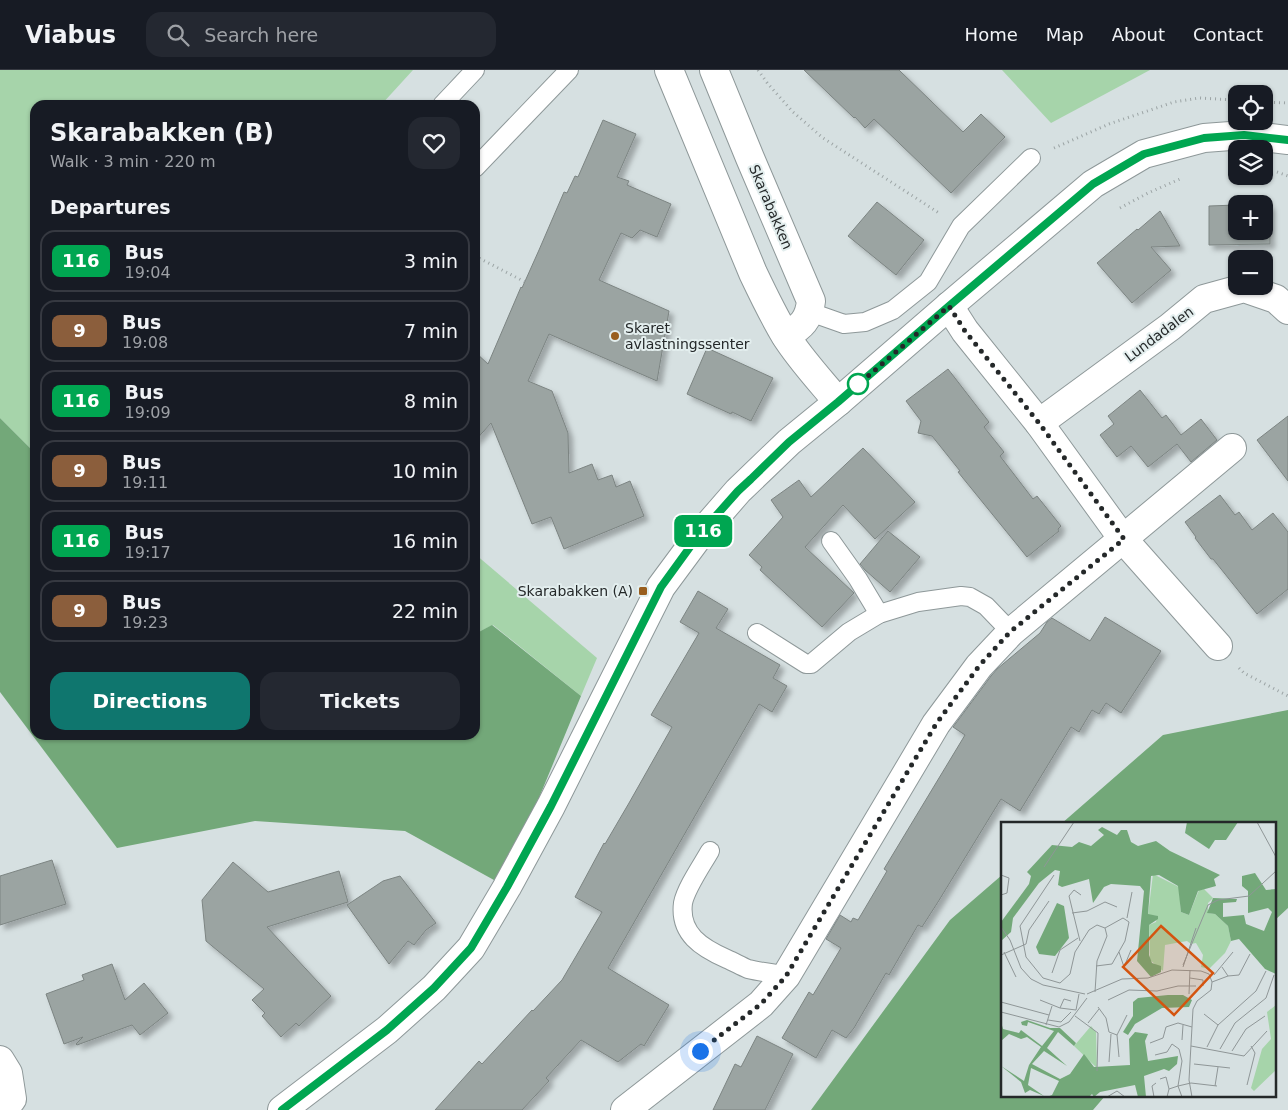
<!DOCTYPE html>
<html lang="en">
<head>
<meta charset="utf-8">
<style>
  body { margin:0; font-family:"DejaVu Sans",sans-serif; background:#242831; color:#f1f3f6; height:100vh; display:flex; flex-direction:column; font-size:19px; white-space:nowrap }
  * { box-sizing:border-box; margin:0 }
  p { font-size:16px; color:#9ea1a6 }
  .icon { flex:none; width:28px; height:28px; fill:none; stroke:currentColor; stroke-width:2; stroke-linecap:round; stroke-linejoin:round }
  .map { position:relative; flex:1; overflow:hidden }
  .drawer { position:absolute; left:30px; top:30px; width:450px; height:640px; display:flex; flex-direction:column; background:#171b24; border-radius:15px; box-shadow:0 1px 4px #0004 }
  .drawer>* { flex:none }
  .badge { padding:0 10px; border-radius:8px; font-size:18px; line-height:32px }
  .buttons { position:absolute; left:1228px; top:15px; display:grid; gap:10px }
  .buttons a { display:grid; place-items:center; width:45px; height:45px; border-radius:10px; background:#171b24; box-shadow:0 1px 4px #0004; font-size:25px }
  .you { position:absolute; width:25px; height:25px; margin:-12px; border:4px solid #fff; border-radius:50%; background:#1a73e8; box-shadow:0 0 0 8px #1a73e833 }
  .map>.badge { position:absolute; translate:-50% -50%; box-shadow:0 0 0 2px #fff }
  h2 { padding:0 20px; font-size:19px; line-height:45px }
  .round { display:grid; place-items:center; flex:none; width:52px; height:52px; border-radius:15px; background:#242831 }
  .headline { display:flex; align-items:center; justify-content:space-between; height:85px; padding:0 20px }
  h1 { font-size:24px; font-weight:700; line-height:38px }
  .cta { display:flex; gap:10px; margin-top:auto; padding:10px 20px }
  .cta a { flex:1; height:58px; border-radius:15px; background:#0f766e; color:#fff; font-size:20px; font-weight:700; line-height:58px; text-align:center }
  .cta a+a { background:#242831; color:#f1f3f6 }
  ul { padding:0; list-style:none }
  li { display:flex; align-items:center; gap:15px; height:62px; margin:0 10px 8px; padding:0 10px; border:2px solid #363941; border-radius:15px }
  li div { flex:1 }
  li b { display:block; font-size:19px }
  li em { font-style:normal }
  li .badge { min-width:55px; font-weight:700; text-align:center }
  header { display:flex; align-items:center; gap:30px; box-sizing:border-box; height:70px; padding:0 25px; background:#171b24; border-bottom:1px solid #363941 }
  header strong { font-size:24px }
  nav { display:flex; gap:28px; margin-inline-start:auto; font-size:18px }
  .search { width:350px; height:45px; background:#242831; display:flex; align-items:center; gap:12px; box-sizing:border-box; padding:0 18px; border-radius:15px; color:#9ea1a6; font-size:19px }
  .map>svg:first-child { display:block }
  .green { fill:#a6d4aa }
  .forest { fill:#73a879 }
  .building { fill:#9ba4a2; stroke:#7c8482; filter:url(#shadow) }
  .lines { fill:none; stroke-linecap:round; stroke-linejoin:round }
  .lane-casing { stroke:#8e9899; stroke-width:20 }
  .street-casing { stroke:#8e9899; stroke-width:30 }
  .path { stroke:#9ca4a5; stroke-width:3; stroke-dasharray:1 4; stroke-linecap:butt }
  .lane { stroke:#fff; stroke-width:18 }
  .street { stroke:#fff; stroke-width:28 }
  .line-casing { stroke:#fff; stroke-width:11 }
  .line { stroke:#00a651; stroke-width:8 }
  .walk { stroke:#242829; stroke-width:5; stroke-dasharray:0 9 }
  .poi-dot { fill:#995e1e; stroke:#e3eeee; stroke-width:2 }
  .stop-dot { fill:#fff; stroke:#00a651; stroke-width:2.5 }
  .labels { text-anchor:middle; dominant-baseline:central; stroke-width:4; stroke-linejoin:round; paint-order:stroke }
  .street-label { font-size:14px; fill:#242829; stroke:#e3eeee }
  .poi-label { font-size:14px; fill:#242829; stroke:#e3eeee; text-anchor:start }
  .inset-road { fill:none; stroke:#8f9697; stroke-width:1 }
  .view { fill:#d4540f; fill-opacity:0.15; stroke:#d4540f; stroke-width:2.5 }
  .inset-edge { fill:none; stroke:#242829; stroke-width:2.5 }
</style>
</head>
<body>
<header>
<strong>Viabus</strong>
<div class="search"><svg class="icon" aria-label="search" viewBox="0 0 24 24"><circle cx="10" cy="10" r="6"/><path d="M15 15l6 6"/></svg>Search here</div>
<nav><a>Home</a><a>Map</a><a>About</a><a>Contact</a></nav>
</header>
<div class="map">
<svg width="1288" height="1040" viewBox="0 0 1288 1040">
  <defs>
    <filter id="shadow"><feDropShadow dx="4.5" dy="4.5" stdDeviation="2.5" flood-color="#0004"/></filter>
  </defs>
  <rect width="100%" height="100%" fill="#d6e0e1"/>
  <g class="green">
    <path d="M 0,0 L 413,0 L 381,35 L 35,35 L 35,383 L 0,348 Z"/>
    <path d="M 1002,0 L 1150,0 L 1051,53 Z"/>
    <path d="M 475,484 L 597,588 L 581,626 L 493,555 L 475,564 Z"/>
  </g>
  <g class="forest">
    <path d="M 0,348 L 35,383 L 35,665 L 475,665 L 475,564 L 492,555 L 581,626 L 503,815 L 405,761 L 255,751 L 117,778 L 0,622 Z"/>
    <path d="M 1288,640 L 1288,838 L 1274,851 L 1274,754 L 1061,754 L 1163,665 Z"/>
    <path d="M 1002,805 L 1002,1026 L 1105,1026 L 1093,1040 L 811,1040 L 950,850 Z"/>
  </g>
  <g class="building">
    <path d="M 804,0 L 899,0 L 963,62 L 981,44 L 1005,67 L 951,123 L 874,49 L 865,58 L 855,47 L 854,48 Z"/>
    <path d="M 603,50 L 636,64 L 617,107 L 629,111 L 627,115 L 671,134 L 657,167 L 640,160 L 632,168 L 621,163 L 599,210 L 669,241 L 657,311 L 549,264 L 528,311 L 552,321 L 568,363 L 569,403 L 592,394 L 598,410 L 612,405 L 616,417 L 630,411 L 644,446 L 564,479 L 551,447 L 532,454 L 491,353 L 475,371 L 475,282 L 488,294 L 521,217 L 522,218 L 539,180 L 564,122 L 567,123 L 575,106 L 578,107 Z"/>
    <path d="M 877,132 L 924,170 L 896,205 L 848,166 Z"/>
    <path d="M 1236,135 L 1236,161 L 1264,161 L 1264,135 L 1270,135 L 1270,174 L 1209,175 L 1209,136 Z"/>
    <path d="M 1160,141 L 1180,176 L 1151,177 L 1171,200 L 1132,233 L 1097,193 L 1137,159 L 1138,160 Z"/>
    <path d="M 707,278 L 773,308 L 751,351 L 732,342 L 731,344 L 687,324 Z"/>
    <path d="M 948,299 L 989,352 L 984,357 L 1004,382 L 1000,386 L 1033,429 L 1037,426 L 1061,456 L 1058,459 L 1059,461 L 1027,487 L 958,402 L 960,401 L 932,366 L 918,363 L 921,351 L 906,331 Z"/>
    <path d="M 1140,320 L 1162,348 L 1166,345 L 1181,365 L 1201,349 L 1217,370 L 1191,392 L 1177,374 L 1148,397 L 1131,376 L 1117,387 L 1100,365 L 1114,354 L 1108,346 Z"/>
    <path d="M 1288,346 L 1288,411 L 1257,370 Z"/>
    <path d="M 863,378 L 915,432 L 875,469 L 843,435 L 805,477 L 854,523 L 822,557 L 760,500 L 762,497 L 749,485 L 783,447 L 771,430 L 799,410 L 811,427 Z"/>
    <path d="M 1220,425 L 1235,445 L 1239,442 L 1252,460 L 1273,443 L 1288,462 L 1288,519 L 1257,544 L 1213,489 L 1211,489 L 1195,468 L 1196,467 L 1185,452 Z"/>
    <path d="M 888,461 L 920,487 L 890,522 L 865,500 L 860,494 Z"/>
    <path d="M 698,521 L 728,539 L 716,558 L 780,595 L 773,608 L 787,616 L 772,642 L 759,634 L 608,898 L 669,935 L 644,976 L 641,974 L 618,992 L 581,970 L 546,1008 L 549,1011 L 522,1040 L 435,1040 L 479,991 L 482,994 L 532,940 L 533,941 L 562,910 L 602,842 L 575,827 L 604,773 L 605,774 L 629,733 L 672,657 L 651,645 L 699,563 L 680,552 Z"/>
    <path d="M 1105,547 L 1161,581 L 1121,643 L 1106,633 L 1099,644 L 1092,640 L 1079,662 L 1071,657 L 1020,741 L 1001,729 L 938,832 L 922,857 L 918,855 L 889,905 L 886,903 L 854,958 L 846,968 L 832,960 L 816,988 L 782,968 L 809,922 L 813,925 L 841,878 L 826,869 L 840,845 L 851,852 L 853,848 L 858,850 L 887,801 L 884,799 L 965,665 L 953,657 L 991,606 L 997,599 L 1040,563 L 1047,552 L 1052,548 L 1090,571 Z"/>
    <path d="M 52,790 L 66,834 L 0,855 L 0,806 Z"/>
    <path d="M 233,792 L 268,822 L 339,801 L 348,832 L 267,857 L 331,926 L 299,956 L 296,953 L 281,967 L 262,946 L 265,943 L 252,930 L 264,919 L 206,871 L 202,830 Z"/>
    <path d="M 400,806 L 436,853 L 426,860 L 414,875 L 408,871 L 389,894 L 347,835 L 383,811 Z"/>
    <path d="M 112,894 L 125,930 L 144,913 L 168,943 L 140,965 L 132,955 L 77,975 L 76,974 L 83,967 L 64,974 L 46,924 L 84,910 L 82,905 Z"/>
    <path d="M 757,966 L 793,984 L 765,1040 L 713,1040 L 735,994 L 741,997 Z"/>
  </g>
  <g class="lines">
    <defs>
      <g id="lane">
        <path d="M 442,35 L 475,0"/>
        <path d="M 475,98 L 569,0"/>
        <path d="M 810,242 L 844,254 L 865,252 L 893,240 L 928,212 L 961,156 L 1031,88"/>
        <path d="M 831,471 L 858,509 L 879,544"/>
        <path d="M 757,563 L 806,594 L 811,594 L 849,562 L 879,544 L 918,532 L 961,526 L 970,527 L 986,536 L 1011,562"/>
        <path d="M 710,781 C 702,795 686,818 683,833 C 679,864 702,878 727,889 C 734,892 741,896 748,899 C 760,902 774,903 786,906"/>
      </g>
      <g id="street">
        <path d="M 669,0 L 753,203 C 763,224 773,245 785,265 C 800,289 820,310 838,332"/>
        <path d="M 714,0 L 750,88 L 811,231 C 809,250 802,256 786,266"/>
        <path d="M 949,236 L 965,261 L 1039,353 L 1123,469 L 1218,576"/>
        <path d="M 1039,353 L 1170,257 L 1204,229 L 1244,218 L 1276,229 L 1288,240"/>
        <path d="M 0,990 L 8,1003 L 12,1029 L 3,1040"/>
        <path d="M 282,1040 L 387,960 L 434,918 L 471,878 L 507,817 L 551,736 L 661,517 L 698,467 L 738,421 L 789,372 L 838,332 L 949,236 L 1093,114 L 1144,84 L 1204,68 L 1244,65 L 1288,70"/>
        <path d="M 625,1040 L 761,934 L 786,906 L 936,654 L 979,596 L 1011,562 L 1232,378"/>
      </g>
    </defs>
    <use href="#lane" class="lane-casing"/>
    <use href="#street" class="street-casing"/>
    <g class="path">
      <path d="M 758,0 L 768,14 L 793,42 L 823,68 L 939,143"/>
      <path d="M 1264,32 L 1288,33"/>
      <path d="M 1054,78 L 1109,54 L 1174,32 L 1199,28 L 1236,30"/>
      <path d="M 1277,102 L 1288,106"/>
      <path d="M 1120,138 L 1148,123 L 1180,109"/>
      <path d="M 475,186 L 529,214"/>
      <path d="M 1239,598 L 1244,603 L 1288,626"/>
    </g>
    <use href="#lane" class="lane"/>
    <use href="#street" class="street"/>
  </g>
  <g class="lines">
    <defs>
      <path id="line" d="M 282,1040 L 387,960 L 434,918 L 471,878 L 507,817 L 551,736 L 661,517 L 698,466 L 738,421 L 751,409 L 789,372 L 838,332 L 949,236 L 1093,114 L 1144,84 L 1204,68 L 1244,65 L 1288,70"/>
    </defs>
    <use href="#line" class="line-casing"/>
    <use href="#line" class="line"/>
    <path class="walk" d="M 700,981 L 761,934 L 786,906 L 936,654 L 979,596 L 1010,562 L 1124,469 L 1039,353 L 965,261 L 949,236 L 852,320 L 858,314"/>
  </g>
  <g class="poi-dot">
    <circle cx="615" cy="266" r="5"/>
    <rect x="638" y="516" width="10" height="10" rx="2.5"/>
  </g>
  <circle class="stop-dot" cx="858" cy="314" r="10"/>
  <g class="labels">
    <g class="street-label">
      <text transform="translate(771 137) rotate(67)">Skarabakken</text>
      <text transform="translate(1159 264) rotate(-37)">Lundadalen</text>
    </g>
    <g class="poi-label">
      <text x="625" y="258">Skaret<tspan x="625" dy="16">avlastningssenter</tspan></text>
      <text x="633" y="521" text-anchor="end">Skarabakken (A)</text>
    </g>
  </g>
  <g transform="translate(1001 752)">
    <rect width="275" height="275" fill="#d6e0e1"/>
    <path d="M 152,52 L 178,65 L 180,90 L 188,93 L 198,68 L 203,67 L 212,76 L 207,81 L 207,91 L 214,92 L 227,104 L 230,119 L 224,131 L 208,147 L 200,145 L 202,133 L 195,121 L 190,122 L 186,119 L 164,123 L 162,149 L 149,138 L 148,103 L 155,100 L 156,94 L 147,93 ZM 275,183 L 275,248 L 253,269 L 250,266 L 261,227 L 270,217 L 266,190 ZM 90,204 L 95,210 L 96,246 L 73,224 Z" fill="#a6d4aa"/>
    <path d="M 186,0 L 237,0 L 225,18 L 214,18 L 208,27 L 184,11 ZM 101,5 L 116,13 L 120,8 L 126,8 L 130,20 L 137,24 L 155,19 L 169,29 L 219,53 L 213,57 L 215,64 L 197,69 L 188,93 L 180,90 L 177,64 L 158,53 L 150,54 L 147,92 L 157,94 L 157,97 L 148,103 L 148,133 L 151,141 L 160,144 L 160,150 L 150,155 L 136,139 L 143,69 L 139,64 L 110,62 L 103,65 L 92,81 L 88,57 L 61,65 L 57,63 L 59,49 L 54,48 L 38,61 L 12,96 L 10,110 L 0,119 L 0,100 L 28,62 L 30,54 L 26,50 L 51,23 L 71,25 L 78,20 L 90,24 L 103,13 L 97,8 ZM 254,51 L 265,68 L 275,67 L 275,152 L 264,147 L 238,117 L 230,119 L 227,104 L 214,92 L 206,91 L 212,76 L 236,77 L 235,80 L 222,81 L 222,95 L 243,93 L 245,102 L 263,109 L 271,90 L 267,86 L 247,91 L 247,69 L 241,64 L 241,54 ZM 56,81 L 63,84 L 68,116 L 54,134 L 38,132 L 35,125 ZM 167,173 L 182,173 L 191,178 L 188,185 L 161,186 L 134,202 L 127,213 L 122,210 L 132,194 L 132,180 L 137,176 ZM 26,198 L 49,206 L 59,206 L 75,221 L 73,224 L 57,210 L 46,226 L 66,244 L 43,229 L 31,242 L 59,257 L 69,252 L 83,232 L 93,245 L 129,243 L 128,217 L 134,210 L 147,212 L 144,219 L 147,239 L 177,234 L 176,242 L 168,249 L 163,247 L 143,254 L 145,275 L 137,275 L 134,263 L 99,270 L 93,275 L 91,272 L 88,275 L 46,275 L 51,273 L 58,259 L 30,246 L 27,263 L 43,274 L 29,268 L 24,271 L 20,260 L 0,244 L 23,259 L 28,243 L 40,225 L 26,215 L 20,217 L 8,212 L 0,219 L 0,200 L 2,207 L 18,211 L 20,208 L 41,224 L 53,209 L 27,200 L 26,204 L 21,203 L 20,200 Z" fill="#73a879"/>
    <path class="inset-road" d="M 256,0 L 275,35M 43,45 L 73,0M 0,53 L 8,56 L 6,71 L 0,73M 53,53 L 19,104 L 25,135 L 42,156 L 59,161 L 69,152 L 74,130 L 88,108 L 96,103 L 104,106 L 106,114 L 96,139 L 94,170M 71,91 L 86,89 L 104,80 L 116,85M 126,96 L 131,70M 0,105 L 9,118 L 20,146 L 30,157 L 42,163 L 84,172M 79,119 L 68,74 L 73,68 L 80,73M 3,130 L 15,155M 118,130 L 123,145 L 130,128M 0,133 L 25,122 L 28,108 L 48,79M 182,143 L 207,83 L 217,78 L 248,74 L 275,49M 95,144 L 111,142 L 124,119 L 128,100 L 122,96 L 104,106M 182,145 L 195,106M 51,151 L 59,128 L 77,116M 213,153 L 232,130M 227,154 L 238,153 L 249,132M 189,156 L 202,158 L 202,164M 211,160 L 227,154 L 221,145M 86,172 L 121,157 L 147,156 L 171,148 L 200,149 L 208,152 L 211,160 L 210,168 L 196,179 L 192,187 L 188,258 L 191,275M 188,172 L 189,148M 39,178 L 59,186 L 63,177 L 70,179M 107,178 L 128,168 L 156,169 L 177,164 L 195,164M 0,180 L 48,193M 97,185 L 105,196 L 108,210 L 116,213M 59,186 L 75,188 L 78,172M 0,190 L 58,205 L 68,200 L 86,176M 203,192 L 217,203M 74,194 L 97,211 L 96,249M 47,198 L 60,200 L 70,190M 87,201 L 98,187M 45,203 L 51,184M 165,205 L 177,201 L 191,205M 181,218 L 182,203M 149,221 L 162,216 L 165,205M 190,224 L 243,234 L 266,209M 206,225 L 217,203 L 255,169 L 265,149M 219,227 L 234,201 L 265,176 L 273,153M 231,229 L 245,207 L 264,194M 154,233 L 166,230 L 171,222 L 178,227 L 181,239 L 177,264 L 181,275M 118,235 L 116,213 L 126,193M 108,240 L 110,212M 193,242 L 229,246M 159,257 L 165,255 L 168,267M 246,263 L 254,231 L 250,224M 214,264 L 217,245M 106,275 L 116,269 L 124,275M 153,275 L 151,264 L 155,261M 166,275 L 168,267 L 177,264 L 190,261 L 216,264"/>
    <path class="view" d="M 160,104 L 212,151 L 173,193 L 122,145 Z"/>
    <rect width="275" height="275" class="inset-edge"/>
  </g>
</svg>
<div class="buttons">
<a><svg class="icon" aria-label="locate" viewBox="0 0 24 24"><circle cx="12" cy="12" r="6"/><path d="M12 2v4M12 18v4M2 12h4M18 12h4"/></svg></a>
<a><svg class="icon" aria-label="layers" viewBox="0 0 24 24"><path d="M12 4l9 5-9 5-9-5zM3 14l9 5 9-5"/></svg></a>
<a>+</a>
<a>−</a>
</div>
<div class="you" style="left:700px;top:981px"></div>
<b class="badge" style="left:703px;top:461px;background:#00a651;color:#fff">116</b>
<section class="drawer">
<div class="headline"><div><h1>Skarabakken (B)</h1><p>Walk · 3 min · 220 m</p></div><a class="round"><svg class="icon" aria-label="heart" viewBox="0 0 24 24"><path d="M12 20l-8-8c-3-5 5-10 8-4 3-6 11-1 8 4z"/></svg></a></div>
<h2>Departures</h2>
<ul>
<li><span class="badge" style="background:#00a651;color:#fff">116</span><div><b>Bus</b><p>19:04</p></div><em>3 min</em></li>
<li><span class="badge" style="background:#8b5e3c;color:#fff">9</span><div><b>Bus</b><p>19:08</p></div><em>7 min</em></li>
<li><span class="badge" style="background:#00a651;color:#fff">116</span><div><b>Bus</b><p>19:09</p></div><em>8 min</em></li>
<li><span class="badge" style="background:#8b5e3c;color:#fff">9</span><div><b>Bus</b><p>19:11</p></div><em>10 min</em></li>
<li><span class="badge" style="background:#00a651;color:#fff">116</span><div><b>Bus</b><p>19:17</p></div><em>16 min</em></li>
<li><span class="badge" style="background:#8b5e3c;color:#fff">9</span><div><b>Bus</b><p>19:23</p></div><em>22 min</em></li>
</ul>
<div class="cta"><a>Directions</a><a>Tickets</a></div>
</section>
</div>
</body>
</html>
